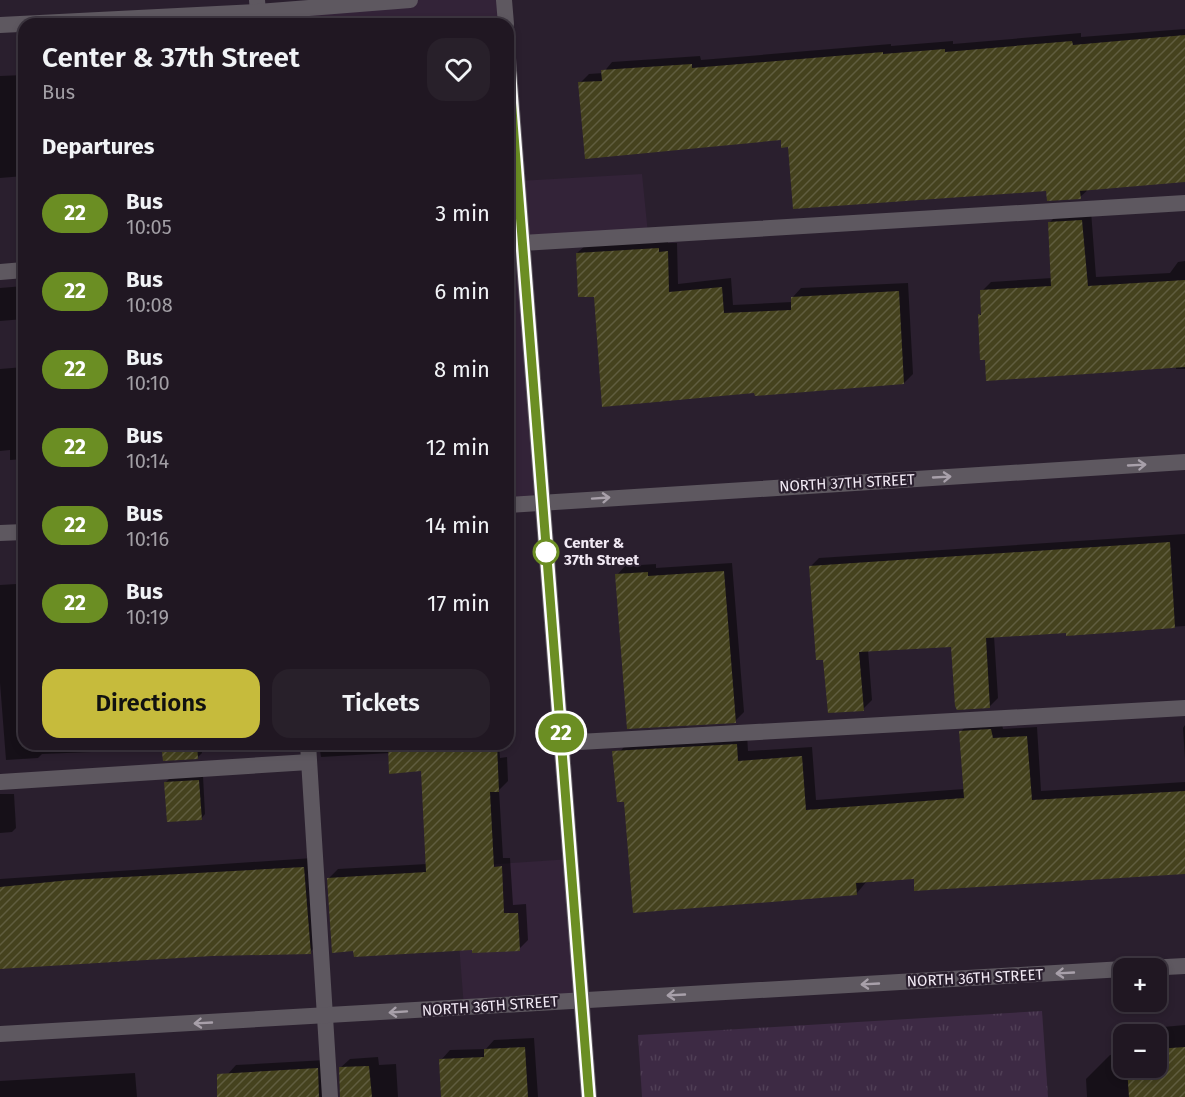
<!DOCTYPE html>
<html lang="en">
<head>
<meta charset="utf-8">
<style>
  body { margin:0; font-family:"Fira Sans",sans-serif; background:#28202a; color:#f1f3f6; height:100vh; display:flex; flex-direction:column; font-size:22px; white-space:nowrap }
  * { box-sizing:border-box; margin:0 }
  p { font-size:20px; color:#a29fa5 }
  .icon { flex:none; width:33px; height:33px; fill:none; stroke:currentColor; stroke-width:2; stroke-linecap:round; stroke-linejoin:round }
  .map { position:relative; flex:1; overflow:hidden }
  .details { position:absolute; left:18px; top:18px; width:496px; height:732px; display:flex; flex-direction:column; background:#201722; border-radius:18px; box-shadow:0 3px 9px #0003,0 0 0 2px #3d3640 }
  .details>* { flex:none }
  .badge { padding:0 12px; border-radius:20px; font-size:21px; line-height:39px }
  .buttons { position:absolute; left:1113px; top:958px; display:grid; gap:12px }
  .buttons a { display:grid; place-items:center; width:54px; height:54px; border-radius:12px; background:#201722; box-shadow:0 3px 9px #0003,0 0 0 2px #3d3640; font-size:30px }
  .map>.badge { position:absolute; translate:-50% -50%; box-shadow:0 0 0 3px #fff }
  h2 { padding:0 24px; font-size:22px; line-height:54px }
  .round { display:grid; place-items:center; flex:none; width:63px; height:63px; border-radius:18px; background:#28202a }
  .summary { display:flex; align-items:center; justify-content:space-between; height:102px; padding:0 24px }
  h1 { font-size:28px; font-weight:600; line-height:45px }
  .button { display:flex; gap:12px; margin-top:auto; padding:12px 24px }
  .button a { flex:1; height:69px; border-radius:18px; background:#c6bb3c; color:#111; font-size:24px; font-weight:600; line-height:69px; text-align:center }
  .button a+a { background:#28202a; color:#f1f3f6 }
  ul { padding:0; list-style:none }
  li { display:flex; align-items:center; gap:18px; height:78px; padding:0 24px }
  li div { flex:1 }
  li b { display:block; font-size:22px }
  li em { font-style:normal }
  li .badge { min-width:66px; font-weight:700; text-align:center }
  .map>svg:first-child { display:block }
  .built { fill:#332338 }
  .grass { fill:url(#grass-tufts) }
  .shadow { fill:#0007 }
  .building { fill:url(#building-hatch) }
  .lines { fill:none; stroke-linecap:round; stroke-linejoin:round }
  .service { stroke:#5e5860; stroke-width:16 }
  .minor { stroke:#5e5860; stroke-width:16 }
  .tertiary { stroke:#5e5860; stroke-width:16 }
  .oneway { stroke:#a8a0aa }
  .line-casing { stroke:#fff; stroke-width:14 }
  .line { stroke:#6b8e23; stroke-width:9 }
  .stop-dot { fill:#fff; stroke:#6b8e23; stroke-width:3 }
  .labels { text-anchor:middle; dominant-baseline:central; stroke-width:4.5; stroke-linejoin:round; paint-order:stroke }
  .street-label { font-size:15px; fill:#f1e9f4; stroke:#2a1f2e }
  .stop-label { font-size:15px; font-weight:bold; fill:#f1e9f4; stroke:#2a1f2e; text-anchor:start }
</style>
</head>
<body>
<div class="map">
<svg width="1185" height="1097" viewBox="0 0 1185 1097">
  <defs>
    <pattern id="grass-tufts" width="24" height="20" patternUnits="userSpaceOnUse" patternTransform="scale(1.5)"><rect width="24" height="20" fill="#3d2a44"/><path d="M3 7l-1-3M5 7V3M7 7l1-3M15 17l-1-3M17 17v-4M19 17l1-3" fill="none" stroke="#503f56"/></pattern>
    <pattern id="building-hatch" width="6" height="6" patternUnits="userSpaceOnUse" patternTransform="scale(1.5)"><rect width="6" height="6" fill="#45421e"/><path d="M-1 1l2-2M0 6l6-6M5 7l2-2" fill="none" stroke="#605d3f"/></pattern>
  </defs>
  <rect width="100%" height="100%" fill="#2a1f2e"/>
  <g class="built">
    <path d="M 410,0 L 504,0 L 506,24 L 259,24 L 258,12 Z"/>
    <path d="M 508,58 L 518,181 L 642,174 L 648,234 L 522,243 L 542,503 L 508,505 Z"/>
    <path d="M 571,859 L 582,1000 L 464,1008 L 453,867 Z"/>
  </g>
  <path class="grass" d="M 1042,1011 L 1048,1097 L 642,1097 L 638,1035 Z"/>
  <g class="shadow">
    <path d="M 472,22 L 473,24 L 432,24 Z"/>
    <path d="M 1185,29 L 1185,181 L 1089,189 L 1080,197 L 789,145 L 782,139 L 586,157 L 580,83 L 589,74 L 603,73 L 612,62 L 700,56 L 701,60 L 891,44 L 891,46 L 953,41 L 953,44 L 1081,33 L 1081,37 Z"/>
    <path d="M 24,75 L 24,176 L 0,178 L 0,76 Z"/>
    <path d="M 1091,211 L 1096,277 L 1170,273 L 1178,262 L 1185,261 L 1185,369 L 1176,369 L 1176,366 L 979,315 L 983,312 L 982,291 L 991,282 L 1052,278 L 1050,222 L 1059,213 Z"/>
    <path d="M 668,239 L 668,243 L 677,243 L 678,284 L 731,278 L 733,305 L 792,302 L 792,298 L 801,288 L 908,283 L 913,374 L 904,383 L 756,391 L 595,295 L 577,253 L 587,244 Z"/>
    <path d="M 24,286 L 24,319 L 0,321 L 0,288 Z"/>
    <path d="M 24,367 L 24,459 L 10,460 L 10,450 L 0,451 L 0,369 Z"/>
    <path d="M 1185,534 L 1185,626 L 1067,634 L 1067,631 L 994,636 L 998,698 L 989,707 L 952,645 L 868,650 L 872,700 L 863,709 L 825,658 L 810,567 L 819,558 Z"/>
    <path d="M 732,563 L 744,712 L 735,721 L 617,575 L 625,566 L 656,564 L 656,568 Z"/>
    <path d="M 16,584 L 16,592 L 24,592 L 24,744 L 99,744 L 91,752 L 42,754 L 38,758 L 6,760 L 0,683 L 0,585 Z"/>
    <path d="M 1001,720 L 1003,729 L 1037,727 L 1041,791 L 1185,782 L 1185,873 L 915,878 L 867,881 L 857,893 L 626,800 L 614,758 L 624,747 L 747,734 L 748,751 L 812,747 L 816,800 L 964,789 L 960,732 L 971,722 Z"/>
    <path d="M 1185,725 L 1185,759 L 1183,728 Z"/>
    <path d="M 163,744 L 212,744 L 201,745 L 202,753 L 198,757 Z"/>
    <path d="M 319,744 L 499,744 L 500,758 L 507,757 L 508,781 L 499,790 L 503,858 L 510,858 L 513,905 L 526,904 L 528,940 L 519,949 L 473,948 L 328,879 L 338,869 L 427,864 L 422,770 L 390,753 L 321,757 Z"/>
    <path d="M 203,776 L 205,814 L 201,819 L 166,782 L 170,778 Z"/>
    <path d="M 0,794 L 14,794 L 16,828 L 12,832 L 0,833 Z"/>
    <path d="M 313,858 L 319,943 L 310,952 L 212,955 L 0,968 L 0,879 Z"/>
    <path d="M 1185,1025 L 1185,1097 L 1087,1097 L 1086,1079 L 1110,1055 L 1124,1054 L 1124,1068 L 1156,1068 L 1156,1035 L 1144,1035 L 1152,1028 Z"/>
    <path d="M 534,1038 L 538,1097 L 443,1097 L 441,1060 L 450,1050 L 486,1049 L 494,1040 Z"/>
    <path d="M 378,1057 L 379,1065 L 396,1064 L 398,1097 L 341,1097 L 340,1068 L 350,1059 Z"/>
    <path d="M 326,1060 L 336,1097 L 228,1097 L 227,1075 L 236,1065 Z"/>
    <path d="M 135,1073 L 137,1097 L 0,1097 L 0,1081 Z"/>
  </g>
  <g class="building">
    <path d="M 1185,35 L 1185,182 L 1080,191 L 1081,199 L 1047,201 L 1046,191 L 793,209 L 788,147 L 781,148 L 781,140 L 585,159 L 578,82 L 602,81 L 601,70 L 692,64 L 692,68 L 883,52 L 883,54 L 945,49 L 945,52 L 1072,41 L 1073,45 Z"/>
    <path d="M 1082,220 L 1088,286 L 1185,280 L 1185,367 L 986,381 L 985,360 L 980,360 L 978,314 L 981,315 L 980,290 L 1051,286 L 1048,222 Z"/>
    <path d="M 659,248 L 659,252 L 668,251 L 669,292 L 722,287 L 724,313 L 791,310 L 791,297 L 899,291 L 904,384 L 755,396 L 754,393 L 602,407 L 594,297 L 578,297 L 576,253 Z"/>
    <path d="M 1170,542 L 1175,628 L 1066,636 L 1066,633 L 986,638 L 990,708 L 957,710 L 955,706 L 951,647 L 859,652 L 864,711 L 828,713 L 823,660 L 816,660 L 809,566 Z"/>
    <path d="M 724,571 L 736,723 L 627,729 L 615,574 L 648,572 L 648,576 Z"/>
    <path d="M 991,729 L 993,738 L 1027,736 L 1032,800 L 1185,791 L 1185,874 L 914,891 L 914,879 L 856,883 L 857,895 L 633,913 L 624,802 L 617,802 L 612,751 L 737,744 L 738,761 L 802,756 L 806,810 L 964,798 L 959,731 Z"/>
    <path d="M 161,744 L 197,744 L 198,759 L 163,761 Z"/>
    <path d="M 388,744 L 497,744 L 499,792 L 490,792 L 494,867 L 502,866 L 504,913 L 518,913 L 520,951 L 472,953 L 472,950 L 354,957 L 353,951 L 332,953 L 327,878 L 426,872 L 421,771 L 389,774 Z"/>
    <path d="M 199,780 L 202,820 L 167,822 L 164,782 Z"/>
    <path d="M 304,867 L 311,954 L 212,956 L 0,969 L 0,887 L 70,880 Z"/>
    <path d="M 525,1047 L 528,1097 L 441,1097 L 439,1059 L 484,1057 L 484,1049 Z"/>
    <path d="M 1185,1047 L 1185,1097 L 1129,1097 L 1127,1068 L 1156,1068 L 1156,1049 Z"/>
    <path d="M 369,1066 L 372,1097 L 340,1097 L 339,1067 Z"/>
    <path d="M 318,1068 L 319,1097 L 217,1097 L 217,1074 Z"/>
  </g>
  <g class="lines">
    <g class="service">
      <path d="M 257,0 L 259,24"/>
      <path d="M 522,243 L 1185,203"/>
      <path d="M 0,272 L 24,270"/>
      <path d="M 561,743 L 1185,708"/>
      <path d="M 308,744 L 330,1097"/>
      <path d="M 0,782 L 309,762"/>
    </g>
    <g class="minor">
      <path d="M 0,25 L 258,12 L 410,0"/>
      <path d="M 508,505 L 1185,462"/>
      <path d="M 0,533 L 24,532"/>
      <path d="M 1128,969 L 1185,966"/>
      <path d="M 0,1034 L 1124,969"/>
    </g>
    <g class="tertiary">
      <path d="M 504,0 L 506,24"/>
      <path d="M 508,58 L 589,1097"/>
    </g>
  </g>
  <defs><path id="oneway-shaft" d="M-6 0H5M1.5-3L5.5 0L1.5 3" fill="none" stroke-width="1.6" stroke-linecap="round" stroke-linejoin="round" transform="scale(1.5)"/></defs>
  <g class="oneway">
    <use href="#oneway-shaft" transform="translate(1137 465) rotate(-3)"/>
    <use href="#oneway-shaft" transform="translate(942 477) rotate(-3)"/>
    <use href="#oneway-shaft" transform="translate(601 498) rotate(-4)"/>
    <use href="#oneway-shaft" transform="translate(1065 973) rotate(177)"/>
    <use href="#oneway-shaft" transform="translate(870 984) rotate(177)"/>
    <use href="#oneway-shaft" transform="translate(676 995) rotate(177)"/>
    <use href="#oneway-shaft" transform="translate(398 1012) rotate(176)"/>
    <use href="#oneway-shaft" transform="translate(203 1023) rotate(177)"/>
  </g>
  <g class="lines">
    <defs>
      <path id="line" d="M 508,58 L 589,1097"/>
    </defs>
    <use href="#line" class="line-casing"/>
    <use href="#line" class="line"/>
  </g>
  <circle class="stop-dot" cx="546" cy="552" r="12"/>
  <g class="labels">
    <g class="street-label">
      <text transform="translate(847 483) rotate(-3)">NORTH 37TH STREET</text>
      <text transform="translate(975 978) rotate(-3)">NORTH 36TH STREET</text>
      <text transform="translate(490 1006) rotate(-4)">NORTH 36TH STREET</text>
    </g>
    <g class="stop-label">
      <text x="564" y="543">Center &amp;<tspan x="564" dy="17">37th Street</tspan></text>
    </g>
  </g>
</svg>
<div class="buttons">
<a>+</a>
<a>−</a>
</div>
<b class="badge" style="left:561px;top:733px;background:#6b8e23;color:#fff">22</b>
<section class="details">
<div class="summary"><div><h1>Center &amp; 37th Street</h1><p>Bus</p></div><a class="round"><svg class="icon" aria-label="heart" viewBox="0 0 24 24"><path d="M12 20l-8-8c-3-5 5-10 8-4 3-6 11-1 8 4z"/></svg></a></div>
<h2>Departures</h2>
<ul>
<li><span class="badge" style="background:#6b8e23;color:#fff">22</span><div><b>Bus</b><p>10:05</p></div><em>3 min</em></li>
<li><span class="badge" style="background:#6b8e23;color:#fff">22</span><div><b>Bus</b><p>10:08</p></div><em>6 min</em></li>
<li><span class="badge" style="background:#6b8e23;color:#fff">22</span><div><b>Bus</b><p>10:10</p></div><em>8 min</em></li>
<li><span class="badge" style="background:#6b8e23;color:#fff">22</span><div><b>Bus</b><p>10:14</p></div><em>12 min</em></li>
<li><span class="badge" style="background:#6b8e23;color:#fff">22</span><div><b>Bus</b><p>10:16</p></div><em>14 min</em></li>
<li><span class="badge" style="background:#6b8e23;color:#fff">22</span><div><b>Bus</b><p>10:19</p></div><em>17 min</em></li>
</ul>
<div class="button"><a>Directions</a><a>Tickets</a></div>
</section>
</div>
</body>
</html>
